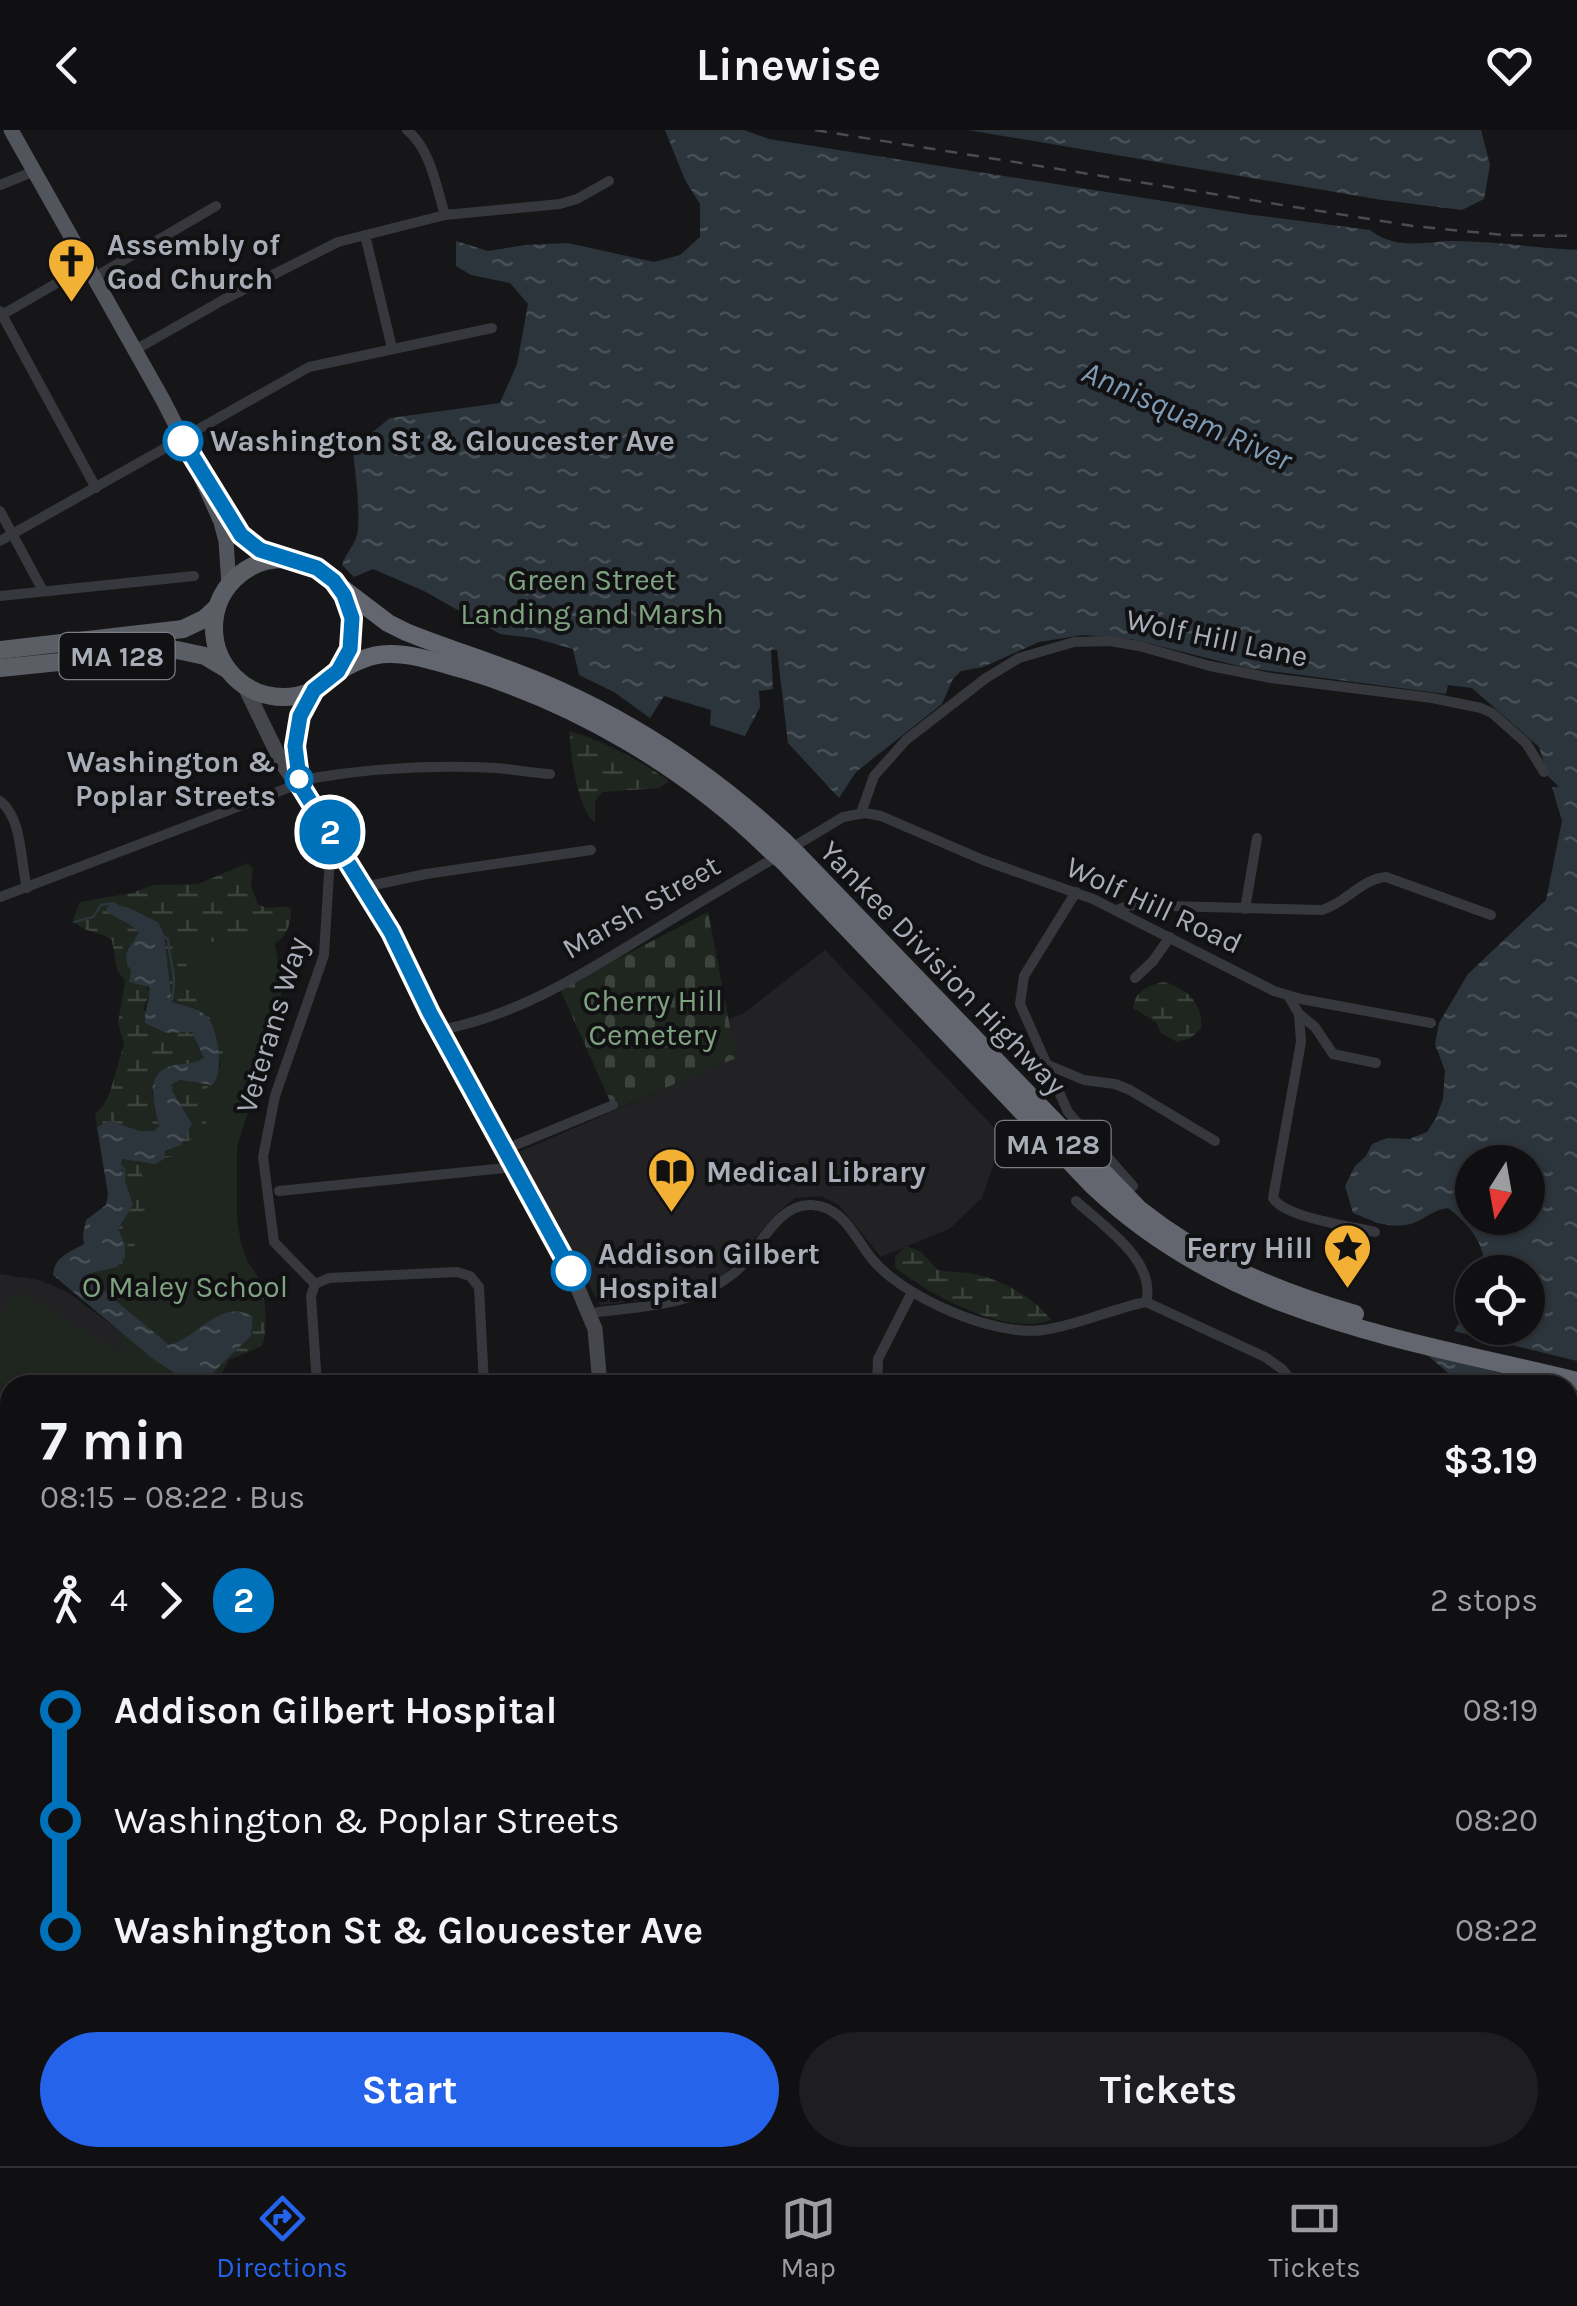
<!DOCTYPE html>
<html lang="en">
<head>
<meta charset="utf-8">
<style>
  body { margin:0; font-family:Karla,sans-serif; background:#1e1e20; color:#f1f3f6; height:100vh; display:flex; flex-direction:column; font-size:38px; white-space:nowrap }
  * { box-sizing:border-box; margin:0 }
  p { font-size:32px; color:#9c9d9f }
  .icon { flex:none; width:55px; height:55px; fill:none; stroke:currentColor; stroke-width:2; stroke-linecap:round; stroke-linejoin:round }
  .map { position:relative; flex:1; overflow:hidden }
  .drawer { position:absolute; left:0px; top:1245px; width:1578px; height:792px; display:flex; flex-direction:column; background:#101012; border-radius:30px 30px 0 0; box-shadow:0 2px 8px #0004,0 0 0 2px #303032 }
  .drawer>* { flex:none }
  .badge { padding:0 20px; border-radius:32px; font-size:35px; line-height:65px }
  .needle { width:65px; rotate:191deg }
  .controls { position:absolute; left:1455px; top:1015px; display:grid; gap:20px }
  .controls a { display:grid; place-items:center; width:90px; height:90px; border-radius:50%; background:#101012; box-shadow:0 2px 8px #0004,0 0 0 2px #303032; font-size:50px }
  .map>.badge { position:absolute; translate:-50% -50%; box-shadow:0 0 0 5px #fff }
  .legs { display:flex; align-items:center; gap:15px; height:110px; padding:0 40px; font-size:32px }
  .legs p { margin-inline-start:auto }
  .headline { display:flex; align-items:center; justify-content:space-between; height:170px; padding:0 40px }
  h1 { font-size:55px; font-weight:700; line-height:75px }
  .cta { display:flex; gap:20px; margin-top:auto; padding:20px 40px }
  .cta a { flex:1; height:115px; border-radius:60px; background:#2563eb; color:#fff; font-size:40px; font-weight:700; line-height:115px; text-align:center }
  .cta a+a { background:#1e1e20; color:#f1f3f6 }
  ul { padding:0 40px; list-style:none }
  li { display:flex; align-items:center; gap:35px; height:110px; font-size:38px }
  li i { display:grid; place-items:center; width:15px; height:100%; margin:0 12px; background:currentColor }
  li i::after { content:''; width:25px; height:25px; margin:-12px; border:8px solid; border-radius:50%; background:#101012 }
  li p { margin-inline-start:auto }
  li:first-child i { background:linear-gradient(#0000 50%,currentColor 0) }
  li:last-child i { background:linear-gradient(currentColor 50%,#0000 0) }
  header { display:flex; justify-content:space-between; align-items:center; height:130px; padding:0 40px; background:#101012; font-size:45px; font-weight:700 }
  .menu { display:flex; justify-content:space-around; align-items:center; height:140px; border-top:2px solid #303032; background:#101012; font-size:28px; color:#9c9d9f }
  .menu a { display:grid; justify-items:center; gap:5px }
  .menu .current { color:#2563eb }
  .map>svg:first-child { display:block }
  .built { fill:#222225 }
  .wetland { fill:url(#wetland-marsh) }
  .cemetery { fill:url(#cemetery-stones) }
  .park { fill:#1e261f }
  .water { fill:url(#water-ripples); fill-rule:evenodd }
  .pier { fill:#161618 }
  .lines { fill:none; stroke-linecap:round; stroke-linejoin:round }
  .stream { stroke:#2c353c; stroke-width:2.5 }
  .minor { stroke:#37383d; stroke-width:10 }
  .secondary { stroke:#45474d; stroke-width:15 }
  .primary { stroke:#53555c; stroke-width:15 }
  .trunk { stroke:#5b5e65; stroke-width:18 }
  .motorway { stroke:#63666e; stroke-width:18 }
  .rail { stroke:#4a4c52; stroke-width:2.5; stroke-dasharray:12 10; stroke-linecap:butt }
  .motorway-bridge { stroke:#63666e; stroke-width:18 }
  .line-1-casing { stroke:#fff; stroke-width:22 }
  .line-1 { stroke:#0072bc; stroke-width:15 }
  .stop-1-dot { fill:#fff; stroke:#0072bc; stroke-width:5 }
  .labels { text-anchor:middle; dominant-baseline:central; stroke-width:8; stroke-linejoin:round; paint-order:stroke }
  .shield { fill:#111113; stroke:#7b7e86; stroke-width:2.5 }
  .shield-label { font-size:28px; font-weight:bold; fill:#a8adb8 }
  .poi-label { font-size:30px; font-weight:bold; fill:#a8adb8; stroke:#111113; text-anchor:start }
  .stop-label { font-size:30px; font-weight:bold; fill:#a8adb8; stroke:#111113; text-anchor:start }
  .park-label { font-size:30px; fill:#7fa381; stroke:#111113 }
  .street-label { font-size:30px; fill:#a8adb8; stroke:#111113 }
  .water-label { font-size:32px; font-style:italic; fill:#7f9bb3; stroke:#111113 }
</style>
</head>
<body>
<header><svg class="icon" aria-label="back" viewBox="0 0 24 24"><path d="M15 5l-7 7 7 7"/></svg>Linewise<svg class="icon" aria-label="heart" viewBox="0 0 24 24"><path d="M12 20l-8-8c-3-5 5-10 8-4 3-6 11-1 8 4z"/></svg></header>
<div class="map">
<svg width="1577" height="2036" viewBox="0 0 1577 2036">
  <defs>
    <pattern id="wetland-marsh" width="20" height="14" patternUnits="userSpaceOnUse" patternTransform="scale(2.5)"><rect width="20" height="14" fill="#1e261f"/><path d="M1 5h8M5 5V1M11 12h8M15 12V8" fill="none" stroke="#3c433d"/></pattern>
    <pattern id="cemetery-stones" width="16" height="16" patternUnits="userSpaceOnUse" patternTransform="scale(2.5)"><rect width="16" height="16" fill="#1e261f"/><path d="M2 7V4a2 2 0 0 1 4 0v3zM10 15v-3a2 2 0 0 1 4 0v3z" fill="#3c433d"/></pattern>
    <pattern id="water-ripples" width="26" height="14" patternUnits="userSpaceOnUse" patternTransform="scale(2.5)"><rect width="26" height="14" fill="#2c353c"/><path d="M2 4q2-2 4 0t4 0M15 11q2-2 4 0t4 0" fill="none" stroke="#485056"/></pattern>
  </defs>
  <rect width="100%" height="100%" fill="#161618"/>
  <g class="built">
    <path d="M 825,820 L 1003,1007 L 982,1068 L 949,1099 L 881,1127 L 839,1075 L 821,1066 L 795,1068 L 774,1086 L 722,1147 L 703,1158 L 678,1167 L 600,1175 L 519,1022 L 735,928 L 729,889 L 744,883 Z"/>
    <path d="M 0,1144 L 40,1150 L 69,1163 L 191,1255 L 10,1255 L 10,1575 L 0,1572 Z"/>
  </g>
  <g class="wetland">
    <path d="M 570,601 C 606,612 637,629 668,650 L 667,653 L 659,658 L 602,662 L 595,671 L 595,692 C 580,685 568,620 570,601 Z"/>
    <path d="M 248,733 L 253,739 L 251,756 L 258,774 C 269,782 279,774 291,778 C 292,794 286,808 272,815 L 230,951 L 239,1123 C 244,1129 251,1135 255,1142 C 266,1161 269,1197 262,1216 L 232,1229 L 227,1229 L 251,1206 L 253,1187 L 144,1192 L 119,1177 L 87,1143 L 117,1137 L 125,1114 L 118,1099 L 133,1075 L 120,1035 L 124,1028 L 155,1034 L 170,1017 L 181,1014 L 192,994 L 171,959 L 172,954 L 180,950 L 212,955 L 221,937 L 215,911 L 215,901 L 195,878 L 172,872 L 164,805 L 159,793 L 130,794 L 140,802 L 126,821 L 150,863 L 143,879 L 166,903 L 192,902 L 204,928 L 198,933 L 166,937 L 152,962 L 159,997 L 155,1001 L 140,1001 L 110,991 L 97,997 L 95,984 L 103,976 L 110,962 L 124,914 L 118,893 L 125,851 L 117,840 L 112,810 C 99,800 81,803 73,789 L 80,772 L 132,763 L 153,755 L 198,754 Z"/>
    <path d="M 1163,852 C 1186,857 1204,874 1201,899 L 1190,908 L 1177,912 L 1161,903 L 1156,892 L 1133,878 C 1135,861 1148,856 1163,852 Z"/>
    <path d="M 906,1116 L 920,1121 L 938,1140 C 949,1142 959,1142 969,1143 C 996,1147 1036,1168 1051,1190 C 1007,1207 929,1165 895,1137 L 895,1127 Z"/>
  </g>
  <path class="cemetery" d="M 708,782 L 736,928 L 614,980 L 560,859 Z"/>
  <path class="park" d="M 265,799 L 274,807 L 282,857 L 280,885 L 237,1016 L 237,1087 L 241,1114 L 252,1142 L 251,1166 L 242,1183 L 230,1228 L 216,1255 L 132,1255 L 130,1248 L 124,1255 L 10,1255 L 10,1297 L 0,1290 L 0,1185 L 12,1167 L 24,1164 L 125,1226 L 121,1207 L 125,1184 L 121,1135 L 134,1123 L 137,1087 L 146,1078 L 150,1064 L 142,1045 L 143,1035 L 150,1029 L 171,1027 C 176,1023 178,1018 182,1015 C 195,1005 211,1007 205,987 C 203,976 200,973 202,962 C 221,950 227,917 223,895 C 184,879 199,849 179,820 Z"/>
  <g class="water">
    <path d="M 665,0 L 744,0 L 769,9 L 1246,84 L 1370,100 C 1396,120 1422,112 1452,111 C 1493,111 1536,118 1577,120 L 1577,2036 L 1479,2036 L 1482,2028 L 1568,2028 L 1568,1255 L 1462,1255 L 1425,1223 L 1444,1223 L 1458,1194 L 1467,1194 L 1472,1176 L 1472,1198 L 1528,1198 L 1528,1142 L 1483,1142 C 1489,1117 1467,1092 1448,1078 C 1434,1080 1430,1085 1418,1091 C 1396,1102 1374,1092 1353,1083 L 1345,1056 L 1355,1036 L 1366,1026 L 1372,1014 L 1387,1008 L 1409,1009 L 1427,1002 L 1436,988 L 1443,969 L 1445,941 L 1435,914 L 1439,893 L 1468,844 L 1546,770 L 1562,691 L 1552,657 L 1559,657 L 1548,646 L 1539,617 L 1472,558 L 1448,555 L 1446,564 L 1247,538 L 1131,509 L 1083,505 L 1039,512 L 983,537 L 961,541 L 953,549 L 942,574 L 856,642 L 839,668 L 788,613 L 777,520 L 771,520 L 773,559 L 759,561 L 760,577 L 745,606 L 710,595 L 711,580 L 664,566 L 650,588 L 614,562 L 579,545 L 573,519 L 534,508 L 500,504 L 424,461 L 373,439 L 354,447 L 342,435 C 346,422 357,414 358,399 C 360,373 355,345 353,318 L 390,288 L 500,273 L 517,234 L 528,174 L 510,153 L 471,145 L 456,136 L 456,111 L 488,121 L 525,115 L 568,113 L 654,132 L 680,125 L 700,107 L 700,74 L 685,50 ZM 1472,1032 L 1528,1032 L 1528,1088 L 1472,1088 Z"/>
    <path d="M 968,0 L 1481,0 L 1490,35 L 1484,69 L 1462,80 L 1382,70 Z"/>
    <path d="M 110,774 L 127,777 L 159,793 L 164,805 L 172,872 C 185,876 199,877 208,888 C 218,900 225,944 212,955 L 180,950 L 172,954 L 171,959 L 192,994 L 181,1015 L 165,1021 L 164,1029 L 155,1034 L 123,1029 L 120,1035 L 133,1075 L 118,1099 L 125,1114 L 125,1127 L 117,1137 L 87,1144 C 113,1171 141,1190 169,1215 C 198,1208 221,1167 253,1187 L 251,1206 L 203,1252 L 190,1253 L 153,1229 L 53,1145 C 54,1127 70,1122 84,1114 L 83,1104 L 86,1090 L 106,1075 L 108,1064 L 97,997 L 110,991 L 140,1001 L 155,1001 L 159,996 C 155,976 143,944 171,936 C 183,933 193,935 204,928 L 192,902 L 166,903 L 145,893 C 144,880 151,868 149,857 L 129,852 L 131,841 C 120,820 130,820 139,802 C 129,792 117,790 106,780 Z"/>
    <path d="M 10,1404 L 10,1713 L 0,1708 L 0,1423 Z"/>
    <path d="M 64,2028 L 200,2028 L 184,2036 L 63,2036 Z"/>
  </g>
  <path class="pier" d="M 1450,1200 L 1577,1231 L 1577,1262 L 1568,1260 L 1568,1255 L 1549,1255 L 1420,1223 L 1440,1221 Z"/>
  <g class="lines">
    <g class="stream">
      <path d="M 74,792 L 93,787 L 101,775 L 114,773 L 119,777"/>
      <path d="M 163,806 L 168,809 C 169,831 178,847 172,869"/>
      <path d="M 120,1035 L 124,1039 L 124,1050"/>
    </g>
    <g class="minor">
      <path d="M 407,0 C 431,20 436,56 445,85"/>
      <path d="M 0,55 L 35,41"/>
      <path d="M 365,105 L 392,218"/>
      <path d="M 95,147 L 216,76"/>
      <path d="M 0,181 L 96,358"/>
      <path d="M 0,186 L 88,135"/>
      <path d="M 135,220 L 223,170 L 338,112 L 445,85 L 560,74 L 577,69 L 609,51"/>
      <path d="M 0,381 L 43,461"/>
      <path d="M 0,411 L 309,237 L 492,198"/>
      <path d="M 0,466 L 194,446"/>
      <path d="M 0,671 C 23,689 20,731 27,758"/>
      <path d="M 861,683 L 874,646 L 906,610 L 986,548 L 1019,528 L 1074,512 L 1110,511 L 1139,516 L 1210,536 L 1271,548 L 1432,568 L 1481,578 L 1492,583 L 1526,613 L 1544,642"/>
      <path d="M 364,757 L 426,744 L 591,720"/>
      <path d="M 1076,762 L 1024,846 L 1020,874 L 1068,982 L 1133,1056"/>
      <path d="M 0,767 L 314,648 C 373,638 436,635 495,638 C 513,639 531,643 550,644"/>
      <path d="M 1245,779 L 1257,708"/>
      <path d="M 1117,780 L 1131,775 L 1322,780 C 1346,773 1361,749 1386,747 L 1491,785"/>
      <path d="M 1135,848 L 1153,831 L 1170,807"/>
      <path d="M 1289,867 L 1299,884 L 1301,912 L 1273,1068 C 1286,1088 1350,1096 1375,1102"/>
      <path d="M 1299,884 L 1315,897 L 1333,924 L 1376,933"/>
      <path d="M 440,900 C 528,884 604,830 679,785 C 734,751 789,720 843,687 L 865,683 L 881,686 L 983,730 L 1093,769 L 1274,861 L 1301,869 L 1431,893"/>
      <path d="M 1048,935 L 1084,950 L 1115,954 L 1130,960 L 1215,1011"/>
      <path d="M 506,1019 L 613,975"/>
      <path d="M 279,1061 L 515,1037"/>
      <path d="M 1076,1071 C 1103,1096 1157,1131 1146,1172"/>
      <path d="M 315,1154 L 274,1112 L 263,1027 L 275,966 L 324,825 L 330,726 L 336,713"/>
      <path d="M 315,1154 L 329,1148 L 457,1142 L 470,1146 L 479,1157 L 484,1255"/>
      <path d="M 315,1154 L 311,1166 L 317,1255"/>
      <path d="M 1146,1172 L 1265,1227 L 1282,1239 L 1295,1255"/>
      <path d="M 590,1183 C 641,1176 693,1177 734,1143 C 759,1123 775,1073 812,1075 C 844,1077 854,1107 872,1129 C 903,1167 994,1207 1043,1200 C 1079,1195 1111,1179 1146,1172"/>
      <path d="M 877,1255 L 878,1229 L 912,1162"/>
      <path d="M 0,1965 L 10,1980"/>
      <path d="M 25,2028 L 26,2036"/>
      <path d="M 308,2028 L 313,2030"/>
      <path d="M 519,2028 L 549,2036"/>
      <path d="M 803,2028 L 838,2036"/>
      <path d="M 1267,2028 L 1271,2036"/>
      <path d="M 419,2036 L 421,2028"/>
      <path d="M 471,2036 L 473,2028"/>
      <path d="M 955,2036 L 969,2028"/>
      <path d="M 1009,2036 L 1009,2028"/>
      <path d="M 1145,2036 L 1147,2028"/>
      <path d="M 1409,2036 L 1412,2028"/>
    </g>
    <g class="secondary">
      <path d="M 244,555 L 283,635 L 324,691 L 391,803 L 571,1142 L 595,1199 L 600,1255"/>
      <path d="M 300,655 L 297,597 L 315,560"/>
      <path d="M 205,2036 L 218,2028"/>
    </g>
    <g class="primary">
      <path d="M 11,0 L 163,270 L 192,327 L 221,392 L 226,411 L 229,456"/>
      <path d="M 222,377 C 242,410 253,420 291,429"/>
    </g>
    <g class="trunk">
      <circle cx="283" cy="498" r="69"/>
      <path d="M 0,520 L 183,499 L 204,489 L 217,477"/>
      <path d="M 0,538 L 177,520 L 205,526 L 225,538"/>
    </g>
    <g class="motorway">
      <path d="M 338,455 L 388,493 L 406,502 C 458,523 512,538 563,562 C 644,599 718,650 784,711"/>
      <path d="M 338,541 C 353,533 370,524 388,524 C 412,523 439,533 462,539 C 576,573 685,637 769,719"/>
      <path d="M 798,725 L 1139,1079 C 1204,1131 1276,1161 1355,1184"/>
      <path d="M 784,732 L 1093,1056 C 1230,1186 1400,1208 1577,1251"/>
    </g>
    <path class="rail" d="M 815,0 L 1413,96 L 1503,105 L 1577,106"/>
    <g class="motorway-bridge">
      <path d="M 784,711 L 798,725"/>
      <path d="M 769,719 L 784,732"/>
    </g>
  </g>
  <g class="lines">
    <defs>
      <path id="line-1" d="M 183,311 L 241,405 L 260,420 L 317,438 L 334,451 L 344,465 L 352,488 L 350,519 L 338,541 L 314,560 L 300,586 L 295,616 L 300,655 L 391,802 L 430,883 L 571,1141"/>
    </defs>
    <use href="#line-1" class="line-1-casing"/>
    <use href="#line-1" class="line-1"/>
  </g>
  <defs>
    <symbol id="church-pin" viewBox="-11 -11 22 30"><path d="M0 17L-7.5 6A9.5 9.5 0 1 1 7.5 6Z" fill="#f2b134" stroke="#111113"/><path d="M-1.2-6h2.4v3.5h3.3v2.4h-3.3V6h-2.4V-.1h-3.3v-2.4h3.3Z" fill="#111"/></symbol>
    <symbol id="library-pin" viewBox="-11 -11 22 30"><path d="M0 17L-7.5 6A9.5 9.5 0 1 1 7.5 6Z" fill="#f2b134" stroke="#111113"/><path d="M-6-4Q-3-5.5-.7-3.5V5Q-3 3-6 4ZM6-4Q3-5.5 .7-3.5V5Q3 3 6 4Z" fill="#111"/></symbol>
    <symbol id="sight-pin" viewBox="-11 -11 22 30"><path d="M0 17L-7.5 6A9.5 9.5 0 1 1 7.5 6Z" fill="#f2b134" stroke="#111113"/><path d="M0-6L1.8-2.2L6-1.7L2.9 1.2L3.7 5.4L0 3.3L-3.7 5.4L-2.9 1.2L-6-1.7L-1.8-2.2Z" fill="#111"/></symbol>
  </defs>
  <g fill-rule="evenodd">
    <use href="#church-pin" x="44" y="104" width="55" height="75"/>
    <use href="#library-pin" x="644" y="1014" width="55" height="75"/>
    <use href="#sight-pin" x="1320" y="1090" width="55" height="75"/>
  </g>
  <g class="stop-1-dot">
    <circle cx="183" cy="311" r="18"/>
    <circle cx="299" cy="649" r="12"/>
    <circle cx="571" cy="1141" r="18"/>
  </g>
  <g class="labels">
    <g class="shield">
      <rect x="59.5" y="503" width="115" height="46" rx="8"/>
      <rect x="995.5" y="991" width="115" height="46" rx="8"/>
    </g>
    <g class="shield-label">
      <text x="117" y="526">MA 128</text>
      <text x="1053" y="1014">MA 128</text>
    </g>
    <g class="poi-label">
      <text x="107" y="115">Assembly of<tspan x="107" dy="34">God Church</tspan></text>
      <text x="706" y="1042">Medical Library</text>
      <text x="1313" y="1118" text-anchor="end">Ferry Hill</text>
    </g>
    <g class="stop-label">
      <text x="210" y="311">Washington St &amp; Gloucester Ave</text>
      <text x="276" y="632" text-anchor="end">Washington &amp;<tspan x="276" dy="34">Poplar Streets</tspan></text>
      <text x="598" y="1124">Addison Gilbert<tspan x="598" dy="34">Hospital</tspan></text>
    </g>
    <g class="park-label">
      <text x="592" y="450">Green Street<tspan x="592" dy="34">Landing and Marsh</tspan></text>
      <text x="653" y="871">Cherry Hill<tspan x="653" dy="34">Cemetery</tspan></text>
      <text x="185" y="1157">O Maley School</text>
    </g>
    <g class="street-label">
      <text transform="translate(1217 508) rotate(12)">Wolf Hill Lane</text>
      <text transform="translate(1154 775) rotate(25)">Wolf Hill Road</text>
      <text transform="translate(641 777) rotate(-30)">Marsh Street</text>
      <text transform="translate(943 838) rotate(46)">Yankee Division Highway</text>
      <text transform="translate(272 895) rotate(-73)">Veterans Way</text>
    </g>
    <g class="water-label">
      <text transform="translate(1187 286) rotate(24)">Annisquam River</text>
    </g>
  </g>
</svg>
<div class="controls">
<a><svg class="needle" viewBox="-14 -14 28 28"><path d="M0-13l5 13h-10z" fill="#e53935"/><path d="M0 13l5-13h-10z" fill="#9c9d9f"/></svg></a>
<a><svg class="icon" aria-label="locate" viewBox="0 0 24 24"><circle cx="12" cy="12" r="6"/><path d="M12 2v4M12 18v4M2 12h4M18 12h4"/></svg></a>
</div>
<b class="badge" style="left:330px;top:702px;background:#0072bc;color:#fff">2</b>
<section class="drawer">
<div class="headline"><div><h1>7 min</h1><p>08:15 – 08:22 · Bus</p></div><b>$3.19</b></div>
<div class="legs"><svg class="icon" aria-label="walk" viewBox="0 0 24 24"><circle cx="13" cy="4" r="2"/><path d="M13 8l-2 6 4 7M11 14l-3 7M7 12l3-4h3l4 4"/></svg>4<svg class="icon" aria-label="forward" viewBox="0 0 24 24"><path d="M9 5l7 7-7 7"/></svg><b class="badge" style="background:#0072bc;color:#fff">2</b><p>2 stops</p></div>
<ul>
<li><i style="color:#0072bc"></i><b>Addison Gilbert Hospital</b><p>08:19</p></li>
<li><i style="color:#0072bc"></i><span>Washington &amp; Poplar Streets</span><p>08:20</p></li>
<li><i style="color:#0072bc"></i><b>Washington St &amp; Gloucester Ave</b><p>08:22</p></li>
</ul>
<div class="cta"><a>Start</a><a>Tickets</a></div>
</section>
</div>
<nav class="menu">
<a class="current"><svg class="icon" aria-label="directions" viewBox="0 0 24 24"><path d="M12 3l9 9-9 9-9-9zM9 14v-3h6M13 9l2 2-2 2"/></svg>Directions</a>
<a><svg class="icon" aria-label="map" viewBox="0 0 24 24"><path d="M3 6l6-2 6 2 6-2v14l-6 2-6-2-6 2zM9 4v14M15 6v14"/></svg>Map</a>
<a><svg class="icon" aria-label="tickets" viewBox="0 0 24 24"><path d="M3 7h18v10H3zM15 7v10"/></svg>Tickets</a>
</nav>
</body>
</html>
